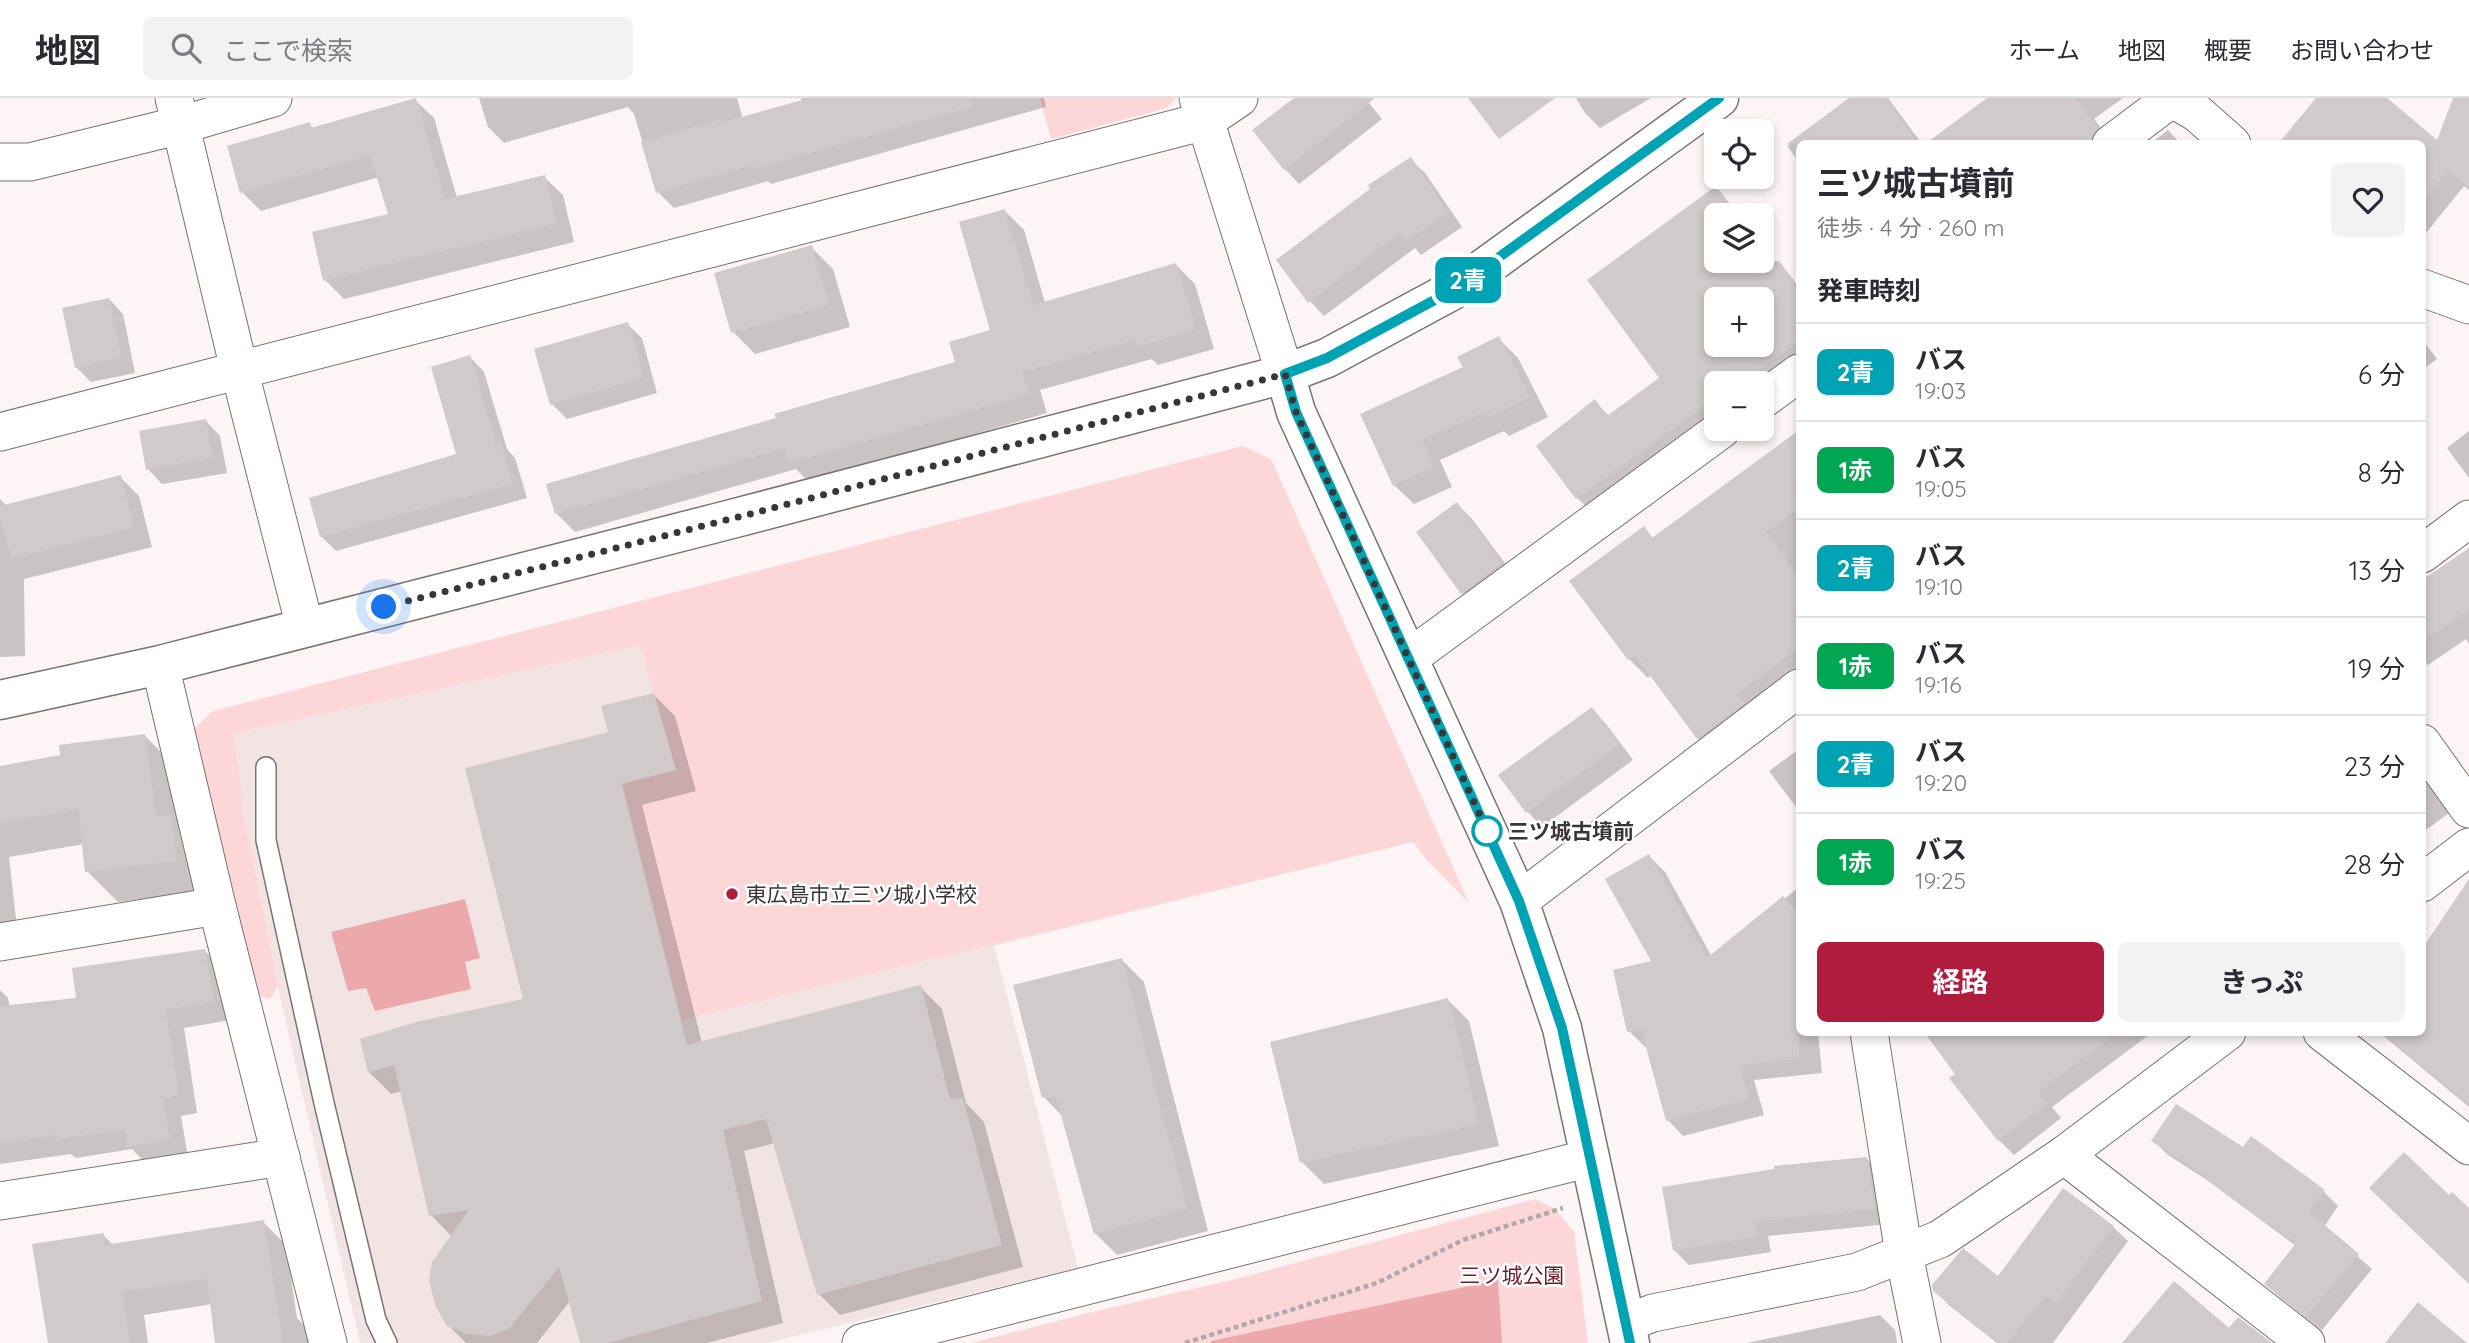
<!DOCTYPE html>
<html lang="ja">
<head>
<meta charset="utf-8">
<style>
  body { margin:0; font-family:Quicksand,"Noto Sans JP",sans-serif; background:#f2f2f3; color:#2b2b33; height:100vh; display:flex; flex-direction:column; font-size:26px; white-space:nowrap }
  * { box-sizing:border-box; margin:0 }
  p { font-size:23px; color:#7c7c81 }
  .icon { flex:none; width:38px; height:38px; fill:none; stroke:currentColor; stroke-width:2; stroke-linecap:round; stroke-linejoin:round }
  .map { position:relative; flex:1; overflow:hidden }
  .details { position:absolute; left:1796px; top:42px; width:630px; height:896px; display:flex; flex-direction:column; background:#fff; border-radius:10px; box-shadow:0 4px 10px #0003 }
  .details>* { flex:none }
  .badge { padding:0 14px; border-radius:10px; font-size:24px; line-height:46px }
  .fabs { position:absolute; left:1704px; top:21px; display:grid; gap:14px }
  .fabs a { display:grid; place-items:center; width:70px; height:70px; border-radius:10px; background:#fff; box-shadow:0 4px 10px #0003; font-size:35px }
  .you { position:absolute; width:35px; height:35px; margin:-18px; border:5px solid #fff; border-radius:50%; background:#1a73e8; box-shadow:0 0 0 10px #1a73e833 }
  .map>.badge { position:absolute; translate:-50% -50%; box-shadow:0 0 0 4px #fff }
  h2 { padding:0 21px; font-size:26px; line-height:63px }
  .round { display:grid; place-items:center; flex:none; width:74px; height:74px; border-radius:10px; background:#f2f2f3 }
  .head { display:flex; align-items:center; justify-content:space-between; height:119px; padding:0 21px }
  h1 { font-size:33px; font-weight:700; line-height:52px }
  .cta { display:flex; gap:14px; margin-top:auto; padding:14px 21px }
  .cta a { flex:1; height:80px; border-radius:10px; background:#b01c3e; color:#fff; font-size:28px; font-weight:700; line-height:80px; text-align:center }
  .cta a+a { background:#f2f2f3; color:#2b2b33 }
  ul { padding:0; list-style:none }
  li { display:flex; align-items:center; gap:21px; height:98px; padding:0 21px; border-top:2px solid #e1e1e2 }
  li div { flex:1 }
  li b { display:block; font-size:26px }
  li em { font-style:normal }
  li .badge { min-width:77px; font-weight:700; text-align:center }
  header { display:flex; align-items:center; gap:42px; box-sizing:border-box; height:98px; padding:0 35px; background:#fff; border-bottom:2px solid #e1e1e2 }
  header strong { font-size:33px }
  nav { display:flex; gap:38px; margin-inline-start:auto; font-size:24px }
  .search { width:490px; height:63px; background:#f2f2f3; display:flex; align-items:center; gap:18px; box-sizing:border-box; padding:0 24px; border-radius:10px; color:#7c7c81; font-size:26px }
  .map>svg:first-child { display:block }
  .built { fill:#f3e4e4 }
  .green { fill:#fdd6d8 }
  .water { fill:#eba9ac }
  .shadow { fill:#0003; fill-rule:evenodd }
  .building { fill:#d1caca; fill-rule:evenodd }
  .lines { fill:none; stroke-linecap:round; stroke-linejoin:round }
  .service-casing { stroke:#797373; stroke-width:22 }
  .minor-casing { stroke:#797373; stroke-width:39 }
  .tertiary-casing { stroke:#797373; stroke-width:41 }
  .path { stroke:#afa9a9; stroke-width:4.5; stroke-dasharray:5 3.5; stroke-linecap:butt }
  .service { stroke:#fff; stroke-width:19 }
  .minor { stroke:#fff; stroke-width:37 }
  .tertiary { stroke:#fff; stroke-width:38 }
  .line-casing { stroke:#fff; stroke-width:16 }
  .line { stroke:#00a3b4; stroke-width:10 }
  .walk { stroke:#393636; stroke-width:7; stroke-dasharray:0 12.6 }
  .stop-dot { fill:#fff; stroke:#00a3b4; stroke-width:3.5 }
  .poi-dot { fill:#b01c3e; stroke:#fff; stroke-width:2.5 }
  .labels { text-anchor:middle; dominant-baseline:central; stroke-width:5; stroke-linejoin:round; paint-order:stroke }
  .stop-label { font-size:21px; font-weight:bold; fill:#393636; stroke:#fff; text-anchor:start }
  .poi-label { font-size:21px; fill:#393636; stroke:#fff; text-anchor:start }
  .park-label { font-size:21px; fill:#6c1f2b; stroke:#fff }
</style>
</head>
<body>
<header>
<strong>地図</strong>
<div class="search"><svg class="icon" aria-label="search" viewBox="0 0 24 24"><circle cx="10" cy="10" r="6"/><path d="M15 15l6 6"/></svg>ここで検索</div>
<nav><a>ホーム</a><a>地図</a><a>概要</a><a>お問い合わせ</a></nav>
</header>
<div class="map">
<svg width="2469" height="1245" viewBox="0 0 2469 1245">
  <rect width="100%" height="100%" fill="#fcf4f5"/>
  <path class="built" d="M 638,537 L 1413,744 L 994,848 L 1078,1170 L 766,1245 L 360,1245 L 281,903 L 245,722 L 233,635 Z"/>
  <g class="green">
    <path d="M 1040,0 L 1175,0 L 1167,10 L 1051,41 Z"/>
    <path d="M 1243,348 L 1271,361 L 1469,805 L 1427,762 L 1413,744 L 682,922 L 622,686 L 675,671 L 640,547 L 234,635 L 245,722 L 278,888 L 270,901 L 259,898 L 192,633 L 213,613 Z"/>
    <path d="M 1535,1101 L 1555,1111 L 1574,1134 L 1588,1245 L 972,1245 L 1092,1214 L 1228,1183 Z"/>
  </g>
  <g class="water">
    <path d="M 465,801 L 480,860 L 465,864 L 471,891 L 375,913 L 366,890 L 348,893 L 331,834 Z"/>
    <path d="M 1498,1182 L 1502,1245 L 1211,1245 L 1211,1243 Z"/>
  </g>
  <g class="shadow">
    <path d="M 479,0 L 737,0 L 743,21 L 802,4 L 801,0 L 1044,0 L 1046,9 L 771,86 L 768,83 L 674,110 L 658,94 L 634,16 L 628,9 L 504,45 L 488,29 Z"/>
    <path d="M 1296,0 L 1365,0 L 1382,21 L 1299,86 L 1285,71 Z"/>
    <path d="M 1576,0 L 1651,0 L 1600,30 L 1585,15 Z"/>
    <path d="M 1852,0 L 1888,0 L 1922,46 L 1799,46 L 1799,64 L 1787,48 Z"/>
    <path d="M 1992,0 L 2123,0 L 2094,21 L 2108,40 L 2101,46 L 1928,46 Z"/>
    <path d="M 2318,0 L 2385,0 L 2438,45 L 2455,0 L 2469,0 L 2469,92 L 2464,88 L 2422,140 L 2422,46 Z"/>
    <path d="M 415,2 L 434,20 L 457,100 L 544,79 L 563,97 L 574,144 L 344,201 L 325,182 L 390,117 L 379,79 L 261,113 L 242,94 L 309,26 L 314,31 Z"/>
    <path d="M 2168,32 L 2181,46 L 2150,46 Z"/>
    <path d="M 1410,61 L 1425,75 L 1462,129 L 1421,157 L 1415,150 L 1324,218 L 1310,203 Z"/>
    <path d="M 1716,90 L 1740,117 L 1717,117 L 1717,163 L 1762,163 L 1762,148 L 1790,186 L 1799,190 L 1799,268 L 1762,285 L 1717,285 L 1717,324 L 1592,414 L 1577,400 L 1595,304 L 1609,318 L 1662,280 ZM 1717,201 L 1762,201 L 1762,247 L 1717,247 Z"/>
    <path d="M 1005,113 L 1024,132 L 1045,205 L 1176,167 L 1195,186 L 1214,251 L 1158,267 L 1152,261 L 1040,292 L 1047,315 L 809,384 L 796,371 L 575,434 L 556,415 L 778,321 L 957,265 L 992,233 Z"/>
    <path d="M 811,149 L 833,171 L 850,229 L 755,256 L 733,234 Z"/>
    <path d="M 109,201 L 123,216 L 135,275 L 91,284 L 76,269 Z"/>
    <path d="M 627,226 L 642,240 L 657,295 L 567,321 L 552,306 Z"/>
    <path d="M 1498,240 L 1518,260 L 1548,319 L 1509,338 L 1504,333 L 1440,362 L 1452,389 L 1414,406 L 1394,387 L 1465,270 Z"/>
    <path d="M 2422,241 L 2437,261 L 2422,272 Z"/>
    <path d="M 470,259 L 484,274 L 507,351 L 515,360 L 527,400 L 336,453 L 321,438 L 458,357 Z"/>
    <path d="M 206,323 L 220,338 L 227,375 L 162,386 L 148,371 Z"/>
    <path d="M 2469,333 L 2469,380 L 2447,350 Z"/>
    <path d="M 1799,334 L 1799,582 L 1717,659 L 1698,640 L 1651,577 L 1648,580 L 1629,561 L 1572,483 L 1644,430 L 1654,441 Z"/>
    <path d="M 120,379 L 139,398 L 152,449 L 24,481 L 25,558 L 0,559 L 0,401 L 7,408 Z"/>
    <path d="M 1457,406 L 1472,421 L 1516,480 L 1477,509 L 1463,495 Z"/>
    <path d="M 2469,452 L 2469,546 L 2466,541 L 2428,567 L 2422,561 L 2422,490 Z"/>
    <path d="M 654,597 L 675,618 L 696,693 L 642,707 L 702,945 L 920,889 L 942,911 L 966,1005 L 984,1024 L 1023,1169 L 840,1217 L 819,1196 L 775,1045 L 744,1053 L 783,1225 L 707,1245 L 582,1245 L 570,1203 L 537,1245 L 466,1245 L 448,1227 L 452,1139 L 431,1117 L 402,993 L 391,996 L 370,975 L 362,942 L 525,902 L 610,635 Z"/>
    <path d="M 1592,611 L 1606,626 L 1633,662 L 1542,729 L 1528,714 L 1501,678 Z"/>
    <path d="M 144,637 L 175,668 L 206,793 L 118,804 L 87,773 L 84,746 L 9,759 L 17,830 L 0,832 L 0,670 L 62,659 Z"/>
    <path d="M 1799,651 L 1799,713 L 1769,673 Z"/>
    <path d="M 2422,678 L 2449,715 L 2422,735 Z"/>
    <path d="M 1649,758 L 1665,774 L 1712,859 L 1799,789 L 1799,934 L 1818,934 L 1822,975 L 1754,982 L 1764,1017 L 1683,1038 L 1668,1022 L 1648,948 L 1645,949 L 1629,933 L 1654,865 Z"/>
    <path d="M 2469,803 L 2469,1009 L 2379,934 L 2422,934 L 2422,852 Z"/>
    <path d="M 204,852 L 223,871 L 231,922 L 184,930 L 197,1015 L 181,1018 L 188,1060 L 147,1066 L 132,1051 L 76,1060 L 71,1056 L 0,1066 L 0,892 L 8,900 L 10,909 L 78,902 Z"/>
    <path d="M 1122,862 L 1144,884 L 1208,1133 L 1117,1157 L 1095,1135 L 1063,1019 L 1044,999 Z"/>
    <path d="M 1448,902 L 1469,923 L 1499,1048 L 1324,1086 L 1302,1064 Z"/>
    <path d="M 1927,934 L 2153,934 L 2052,1009 L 2061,1020 L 2014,1057 L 1999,1042 L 1957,976 Z"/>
    <path d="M 2154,1043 L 2243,1051 L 2324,1094 L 2338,1108 L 2324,1129 L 2372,1171 L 2322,1232 L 2281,1200 L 2266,1186 L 2296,1148 L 2207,1082 L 2168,1057 Z"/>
    <path d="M 1867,1061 L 1882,1075 L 1889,1126 L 1768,1138 L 1771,1154 L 1689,1167 L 1674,1152 Z"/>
    <path d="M 263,1124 L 286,1147 L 297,1220 L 321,1245 L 216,1245 L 212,1206 L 144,1217 L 148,1245 L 49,1245 L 103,1137 L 113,1147 Z"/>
    <path d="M 2113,1129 L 2128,1143 L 2053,1245 L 1997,1245 L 1950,1208 L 1935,1193 L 1998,1180 Z"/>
    <path d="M 1880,1217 L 1895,1232 L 1897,1245 L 1747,1245 Z"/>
  </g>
  <g class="building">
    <path d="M 416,0 L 445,101 L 545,77 L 557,125 L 323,183 L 312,134 L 388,116 L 370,57 L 240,95 L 227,48 L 310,24 L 311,30 Z"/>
    <path d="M 810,0 L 971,0 L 972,9 L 753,71 L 752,67 L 656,95 L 641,44 L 719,22 L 720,25 Z"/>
    <path d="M 1294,0 L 1375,0 L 1284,72 L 1252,32 Z"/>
    <path d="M 1468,0 L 1555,0 L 1499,41 Z"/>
    <path d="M 1849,0 L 1886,0 L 1919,46 L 1787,46 Z"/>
    <path d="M 1987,0 L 2076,0 L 2098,30 L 2092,37 L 2090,46 L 1925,46 Z"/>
    <path d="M 2316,0 L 2387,0 L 2437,42 L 2453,0 L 2469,0 L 2469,90 L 2448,73 L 2422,105 L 2422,46 L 2278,46 Z"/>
    <path d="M 1411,59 L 1448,114 L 1406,143 L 1400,135 L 1308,205 L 1276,162 L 1370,91 L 1368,87 Z"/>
    <path d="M 1716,88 L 1738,117 L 1717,117 L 1717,163 L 1762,163 L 1762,151 L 1771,163 L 1779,163 L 1799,189 L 1799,243 L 1741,285 L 1717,285 L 1717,299 L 1576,401 L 1536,348 L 1595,301 L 1607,318 L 1659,280 L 1587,182 ZM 1717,201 L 1762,201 L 1762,247 L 1717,247 Z"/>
    <path d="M 1005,111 L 1033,207 L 1176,165 L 1196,232 L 1137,249 L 1135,242 L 1022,274 L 1029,296 L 789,365 L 784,350 L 555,416 L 546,386 L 776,320 L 774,316 L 955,264 L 949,244 L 990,232 L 959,124 Z"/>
    <path d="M 812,147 L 829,207 L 731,235 L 714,175 Z"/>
    <path d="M 109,200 L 122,260 L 75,270 L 62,210 Z"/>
    <path d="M 628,224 L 644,280 L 550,307 L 534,251 Z"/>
    <path d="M 1499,238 L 1530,299 L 1488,319 L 1485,314 L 1422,342 L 1434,369 L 1393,388 L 1360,316 L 1463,269 L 1457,259 Z"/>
    <path d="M 470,257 L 496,345 L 501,343 L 513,386 L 320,439 L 309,400 L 456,356 L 431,269 Z"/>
    <path d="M 206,321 L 213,360 L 146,372 L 139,333 Z"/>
    <path d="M 1799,332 L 1799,410 L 1766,434 L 1799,479 L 1799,549 L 1737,596 L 1744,606 L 1697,641 L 1635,557 L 1628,562 L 1569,483 L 1644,428 L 1652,440 Z"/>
    <path d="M 121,377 L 134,430 L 11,461 L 0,420 L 0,408 Z"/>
    <path d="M 1457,404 L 1503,465 L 1461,496 L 1416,434 Z"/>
    <path d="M 2469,450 L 2469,512 L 2422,543 L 2422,482 Z"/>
    <path d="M 654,595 L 676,672 L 622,686 L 687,947 L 921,887 L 950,1001 L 963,1000 L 1002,1147 L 817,1197 L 766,1021 L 723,1032 L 762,1203 L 608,1245 L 580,1245 L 559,1169 L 509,1231 L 490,1238 L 467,1236 L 447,1228 L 436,1209 L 429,1183 L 432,1164 L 469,1112 L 429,1118 L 394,967 L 368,975 L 360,941 L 416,924 L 523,901 L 465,670 L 608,634 L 601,608 Z"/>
    <path d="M 1592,609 L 1620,646 L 1526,715 L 1498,677 Z"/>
    <path d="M 145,636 L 156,718 L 171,716 L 176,763 L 85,774 L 78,711 L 0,725 L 0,668 L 60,657 L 59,647 Z"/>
    <path d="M 1649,756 L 1707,860 L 1783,798 L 1799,816 L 1799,961 L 1740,967 L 1749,1001 L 1666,1023 L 1641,931 L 1627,934 L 1613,872 L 1651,863 L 1605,781 Z"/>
    <path d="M 2469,781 L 2469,1007 L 2381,934 L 2422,934 L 2422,851 Z"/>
    <path d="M 205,851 L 214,904 L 166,912 L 179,997 L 163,1000 L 170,1042 L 127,1049 L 124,1032 L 56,1042 L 55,1037 L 0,1046 L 0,908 L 76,900 L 72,870 Z"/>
    <path d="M 1122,860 L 1187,1111 L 1094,1136 L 1056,999 L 1042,1000 L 1013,887 Z"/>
    <path d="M 1448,900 L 1479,1026 L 1300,1065 L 1270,944 Z"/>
    <path d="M 1924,934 L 2118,934 L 2039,993 L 2047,1005 L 1998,1043 L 1949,980 L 1955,976 Z"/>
    <path d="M 2176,1006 L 2243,1049 L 2251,1038 L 2325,1092 L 2309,1114 L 2359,1156 L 2306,1219 L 2264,1186 L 2296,1145 L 2245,1110 L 2190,1068 L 2151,1043 Z"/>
    <path d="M 2404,1054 L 2449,1097 L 2452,1094 L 2469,1110 L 2469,1186 L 2369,1090 Z"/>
    <path d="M 1867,1059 L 1875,1111 L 1754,1124 L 1757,1139 L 1673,1153 L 1662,1089 L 1774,1071 L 1774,1068 Z"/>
    <path d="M 2063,1090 L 2114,1128 L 2057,1205 L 2046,1197 L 2007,1245 L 1998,1245 L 1933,1193 L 1932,1187 L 1963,1150 L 1998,1178 Z"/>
    <path d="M 264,1122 L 283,1245 L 215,1245 L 207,1181 L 122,1194 L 130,1245 L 48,1245 L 32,1146 L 104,1135 L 105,1147 Z"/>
    <path d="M 2174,1183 L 2229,1230 L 2238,1219 L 2272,1245 L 2122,1245 Z"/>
    <path d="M 2418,1204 L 2467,1245 L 2385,1245 Z"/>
  </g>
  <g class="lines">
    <defs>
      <path id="service" d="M 266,669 L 266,742 L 324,1005 L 376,1222 L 387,1245"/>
      <g id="minor">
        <path d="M 174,0 L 239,271 L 305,529"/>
        <path d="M 1198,0 L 1285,276"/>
        <path d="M 2171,0 L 2197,15 L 2232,46"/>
        <path d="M 2111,46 L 2171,1"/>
        <path d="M 0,64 L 30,64 L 181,27 L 273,0"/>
        <path d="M 2422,190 L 2469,207"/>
        <path d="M 1762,302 L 1799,275"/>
        <path d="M 0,334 L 1205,23 L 1239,0"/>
        <path d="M 2422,456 L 2469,421"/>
        <path d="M 1409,560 L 1722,331"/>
        <path d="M 160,567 L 217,808 L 328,1245"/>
        <path d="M 2422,645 L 2469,711"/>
        <path d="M 2422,785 L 2469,749"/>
        <path d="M 1519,803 L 1799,590"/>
        <path d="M 0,844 L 217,808"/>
        <path d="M 1869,934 L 1904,1156 L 1922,1245"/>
        <path d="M 2322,934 L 2469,1048"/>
        <path d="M 2064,1057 L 2306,1245"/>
        <path d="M 0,1103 L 281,1059"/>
        <path d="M 1626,1225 L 1653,1215 L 1857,1174 L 1940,1141 L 2064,1057 L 2227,934"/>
        <path d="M 861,1245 L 1590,1060"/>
      </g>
      <g id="tertiary">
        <path d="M 1285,276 L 1296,314 L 1519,803 L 1562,930 L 1630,1245"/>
        <path d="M 0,602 L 160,567 L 724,423 L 1285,276 L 1327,260 L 1455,191 L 1719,0"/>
      </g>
    </defs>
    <use href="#service" class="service-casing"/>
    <use href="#minor" class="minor-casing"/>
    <use href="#tertiary" class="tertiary-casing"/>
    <path class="path" d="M 1185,1245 L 1377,1185 L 1463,1142 L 1563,1110"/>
    <use href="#service" class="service"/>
    <use href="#minor" class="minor"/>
    <use href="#tertiary" class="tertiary"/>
  </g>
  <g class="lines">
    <defs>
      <path id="line" d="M 1630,1245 L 1562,930 L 1519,803 L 1296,314 L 1285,276 L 1327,260 L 1455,191 L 1719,0"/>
    </defs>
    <use href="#line" class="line-casing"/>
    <use href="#line" class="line"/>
    <path class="walk" d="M 384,509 L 750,416 L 1285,276 L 1296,314 L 1487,733"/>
  </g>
  <circle class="stop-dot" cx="1487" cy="733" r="14"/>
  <circle class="poi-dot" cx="732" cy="796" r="7"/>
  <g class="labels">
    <g class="stop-label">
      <text x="1508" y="733">三ツ城古墳前</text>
    </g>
    <g class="poi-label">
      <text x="746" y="796">東広島市立三ツ城小学校</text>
    </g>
    <g class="park-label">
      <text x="1512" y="1177">三ツ城公園</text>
    </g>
  </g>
</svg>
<div class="fabs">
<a><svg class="icon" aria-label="locate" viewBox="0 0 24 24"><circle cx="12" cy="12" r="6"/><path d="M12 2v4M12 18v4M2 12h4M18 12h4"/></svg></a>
<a><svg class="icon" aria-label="layers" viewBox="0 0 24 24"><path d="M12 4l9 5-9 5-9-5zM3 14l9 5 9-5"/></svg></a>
<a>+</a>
<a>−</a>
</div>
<div class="you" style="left:384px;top:509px"></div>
<b class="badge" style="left:1468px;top:182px;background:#00a3b4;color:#fff">2青</b>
<section class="details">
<div class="head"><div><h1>三ツ城古墳前</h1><p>徒歩 · 4 分 · 260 m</p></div><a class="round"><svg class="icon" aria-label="heart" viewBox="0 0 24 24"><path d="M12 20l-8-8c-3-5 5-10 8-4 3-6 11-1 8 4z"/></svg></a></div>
<h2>発車時刻</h2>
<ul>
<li><span class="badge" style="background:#00a3b4;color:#fff">2青</span><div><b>バス</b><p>19:03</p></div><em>6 分</em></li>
<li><span class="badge" style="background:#00a651;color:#fff">1赤</span><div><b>バス</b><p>19:05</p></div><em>8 分</em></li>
<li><span class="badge" style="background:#00a3b4;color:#fff">2青</span><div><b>バス</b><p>19:10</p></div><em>13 分</em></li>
<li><span class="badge" style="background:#00a651;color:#fff">1赤</span><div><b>バス</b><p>19:16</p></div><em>19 分</em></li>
<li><span class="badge" style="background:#00a3b4;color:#fff">2青</span><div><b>バス</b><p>19:20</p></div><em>23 分</em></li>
<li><span class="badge" style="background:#00a651;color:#fff">1赤</span><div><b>バス</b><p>19:25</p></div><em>28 分</em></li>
</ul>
<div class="cta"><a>経路</a><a>きっぷ</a></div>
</section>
</div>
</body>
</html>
